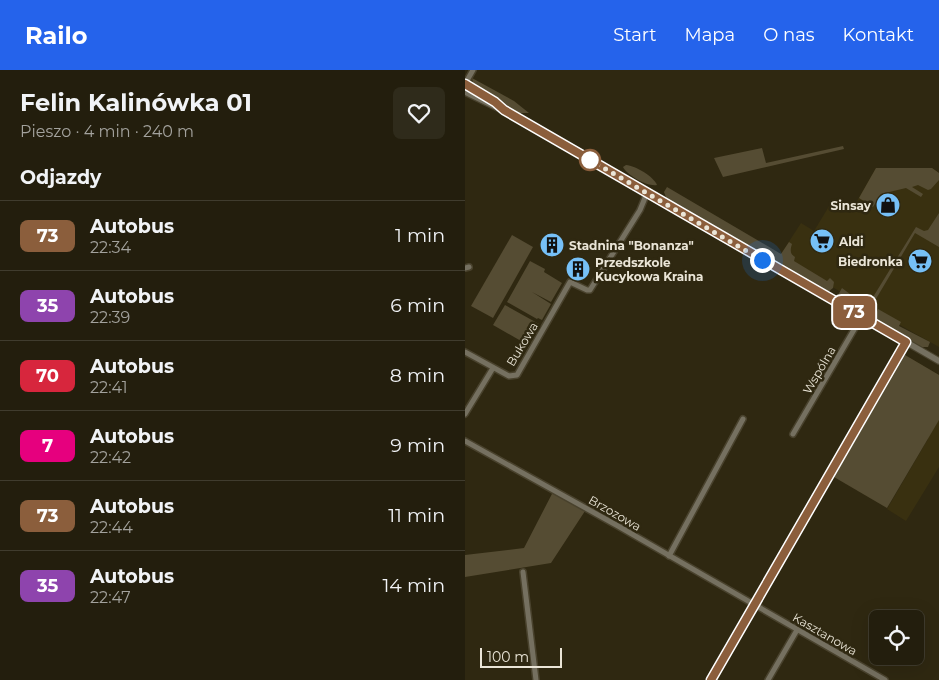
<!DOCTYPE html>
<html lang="pl">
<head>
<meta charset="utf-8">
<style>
  body { margin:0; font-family:Montserrat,sans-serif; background:#2f2b1b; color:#f1f3f6; height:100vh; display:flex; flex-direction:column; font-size:19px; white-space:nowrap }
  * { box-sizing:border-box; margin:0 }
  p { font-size:16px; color:#a3a29d }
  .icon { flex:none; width:28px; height:28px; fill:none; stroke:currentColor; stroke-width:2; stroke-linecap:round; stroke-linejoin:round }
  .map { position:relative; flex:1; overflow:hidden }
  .sheet { display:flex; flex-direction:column; background:#231e0d; width:465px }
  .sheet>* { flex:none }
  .badge { padding:0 10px; border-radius:8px; font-size:18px; line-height:32px }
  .buttons { position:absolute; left:404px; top:540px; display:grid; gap:10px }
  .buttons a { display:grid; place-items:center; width:55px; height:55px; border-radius:8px; background:#231e0d; box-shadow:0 5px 20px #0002,0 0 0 1px #403c2e; font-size:25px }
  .scale { position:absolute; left:15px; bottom:12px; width:82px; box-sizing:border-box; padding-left:5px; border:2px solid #eae5d7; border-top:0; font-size:14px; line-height:18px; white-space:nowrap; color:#eae5d7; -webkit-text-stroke:4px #2f2811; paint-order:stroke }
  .you { position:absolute; width:25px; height:25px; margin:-12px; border:4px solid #fff; border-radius:50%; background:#1a73e8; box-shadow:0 0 0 8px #1a73e833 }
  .map>.badge { position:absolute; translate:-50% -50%; box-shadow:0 0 0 2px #fff }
  h2 { padding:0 20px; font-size:19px; line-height:45px }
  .round { display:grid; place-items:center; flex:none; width:52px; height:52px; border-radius:8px; background:#2f2b1b }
  .summary { display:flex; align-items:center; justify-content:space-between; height:85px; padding:0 20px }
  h1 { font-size:24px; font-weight:700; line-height:38px }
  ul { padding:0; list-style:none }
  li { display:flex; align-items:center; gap:15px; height:70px; padding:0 20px; border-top:1px solid #403c2e }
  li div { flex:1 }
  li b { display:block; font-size:19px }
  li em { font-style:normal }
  li .badge { min-width:55px; font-weight:700; text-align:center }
  header { display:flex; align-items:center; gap:30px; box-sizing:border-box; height:70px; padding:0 25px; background:#2563eb; color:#fff }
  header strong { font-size:24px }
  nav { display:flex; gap:28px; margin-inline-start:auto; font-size:18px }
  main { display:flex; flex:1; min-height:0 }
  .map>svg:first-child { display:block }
  .built { fill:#393010 }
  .green { fill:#554c33 }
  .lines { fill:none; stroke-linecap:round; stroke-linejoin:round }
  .minor-casing { stroke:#49422d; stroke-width:8 }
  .tertiary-casing { stroke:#49422d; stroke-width:8 }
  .minor { stroke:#757060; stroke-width:5 }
  .tertiary { stroke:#757060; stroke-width:5.5 }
  .line-casing { stroke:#fff; stroke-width:11 }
  .line { stroke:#8b5e3c; stroke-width:8 }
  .walk { stroke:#eae5d7; stroke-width:5; stroke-dasharray:0 9 }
  .stop-dot { fill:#fff; stroke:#8b5e3c; stroke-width:2.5 }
  .labels { text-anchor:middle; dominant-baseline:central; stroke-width:5; stroke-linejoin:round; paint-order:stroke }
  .poi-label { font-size:12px; font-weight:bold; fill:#eae5d7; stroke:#2f2811; text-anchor:start }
  .street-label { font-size:12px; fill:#eae5d7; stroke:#2f2811 }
</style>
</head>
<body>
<header>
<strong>Railo</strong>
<nav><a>Start</a><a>Mapa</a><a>O nas</a><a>Kontakt</a></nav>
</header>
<main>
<section class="sheet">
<div class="summary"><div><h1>Felin Kalinówka 01</h1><p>Pieszo · 4 min · 240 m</p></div><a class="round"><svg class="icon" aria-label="heart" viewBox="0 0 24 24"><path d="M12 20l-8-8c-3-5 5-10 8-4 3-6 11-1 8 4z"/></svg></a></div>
<h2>Odjazdy</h2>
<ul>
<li><span class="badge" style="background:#8b5e3c;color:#fff">73</span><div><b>Autobus</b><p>22:34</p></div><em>1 min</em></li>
<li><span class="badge" style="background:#8e44ad;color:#fff">35</span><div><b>Autobus</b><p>22:39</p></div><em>6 min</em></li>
<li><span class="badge" style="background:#d7263d;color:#fff">70</span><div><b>Autobus</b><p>22:41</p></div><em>8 min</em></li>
<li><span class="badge" style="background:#e6007e;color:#fff">7</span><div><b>Autobus</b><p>22:42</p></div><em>9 min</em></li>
<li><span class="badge" style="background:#8b5e3c;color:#fff">73</span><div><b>Autobus</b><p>22:44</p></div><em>11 min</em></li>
<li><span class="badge" style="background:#8e44ad;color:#fff">35</span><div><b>Autobus</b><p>22:47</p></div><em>14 min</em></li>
</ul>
</section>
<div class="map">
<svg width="474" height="610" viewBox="0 0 474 610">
  <rect width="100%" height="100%" fill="#2f2811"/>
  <g class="built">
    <path d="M 411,98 L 467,98 L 474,103 L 474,277 L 353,209 L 316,184 L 336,153 L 349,161 L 366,133 L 385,143 Z"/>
    <path d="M 440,285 L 474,305 L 474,397 L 441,451 L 422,439 L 463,369 Z"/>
  </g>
  <g class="green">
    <path d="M 7,8 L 49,31 L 64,43 L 52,43 L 8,15 Z"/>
    <path d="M 378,76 L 379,79 L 258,107 L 249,88 L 297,78 L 301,93 Z"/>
    <path d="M 161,95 C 171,96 188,106 192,115 C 182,117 162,105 158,97 Z"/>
    <path d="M 411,98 L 467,98 L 474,103 L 474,110 L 466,119 L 463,120 L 453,115 L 447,117 L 458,124 L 456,127 L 441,118 L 416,124 L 408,137 L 394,128 Z"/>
    <path d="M 202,117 L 316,184 L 324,172 L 327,174 C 325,180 325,184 330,187 L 329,191 L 362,211 L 365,208 L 369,212 L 368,218 L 363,222 L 359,221 L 202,130 L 199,122 Z"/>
    <path d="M 474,143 L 474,177 L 450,163 L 408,234 L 409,236 C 400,250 390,239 379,233 L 379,231 L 373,225 L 377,218 L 397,233 L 400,229 L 405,232 L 451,157 L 459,161 L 463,160 Z"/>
    <path d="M 47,165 L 68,177 L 28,248 L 6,236 Z"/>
    <path d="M 65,191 L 80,199 L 79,202 L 97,213 L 86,232 L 67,222 L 86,234 L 77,250 L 73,248 L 72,249 L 42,232 Z"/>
    <path d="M 40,235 L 74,254 L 63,275 L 28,255 Z"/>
    <path d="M 413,239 L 436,252 L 434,256 L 465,272 L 463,277 L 457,277 L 414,253 L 410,247 Z"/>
    <path d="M 440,285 L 474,305 L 474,350 L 422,438 L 369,407 Z"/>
    <path d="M 89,420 L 118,436 L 120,441 L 86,493 L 0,507 L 0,485 L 59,478 Z"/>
  </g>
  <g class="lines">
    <defs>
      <g id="minor">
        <path d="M 0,14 L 8,0"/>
        <path d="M 0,198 L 4,197"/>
        <path d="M 0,282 L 44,306 L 52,305 L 105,212 L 122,220 L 125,220 L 175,140 L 182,123"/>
        <path d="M 0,344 L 28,298"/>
        <path d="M 328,364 L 397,246"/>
        <path d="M 0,371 L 153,456 L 420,610"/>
        <path d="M 204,486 L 278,349"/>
        <path d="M 58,502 L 71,610"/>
        <path d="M 303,610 L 332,560"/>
      </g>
      <g id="tertiary">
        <path d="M 0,14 L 34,36"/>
        <path d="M 0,22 L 39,41 L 94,71 L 474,291"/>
        <path d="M 246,610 L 441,272"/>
      </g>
    </defs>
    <use href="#minor" class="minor-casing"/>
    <use href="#tertiary" class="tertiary-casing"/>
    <use href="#minor" class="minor"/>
    <use href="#tertiary" class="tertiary"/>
  </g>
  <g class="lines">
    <defs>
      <path id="line" d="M 0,14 L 30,32 L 39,40 L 441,272 L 246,610"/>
    </defs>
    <use href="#line" class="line-casing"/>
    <use href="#line" class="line"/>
    <path class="walk" d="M 125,90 L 297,190"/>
  </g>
  <defs>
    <symbol id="shop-disc" viewBox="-11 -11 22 22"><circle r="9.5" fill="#76c0f7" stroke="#2f2811"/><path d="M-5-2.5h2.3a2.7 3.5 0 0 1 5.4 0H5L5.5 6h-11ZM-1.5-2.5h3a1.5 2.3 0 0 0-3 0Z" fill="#111"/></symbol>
    <symbol id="supermarket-disc" viewBox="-11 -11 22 22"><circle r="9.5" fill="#76c0f7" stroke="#2f2811"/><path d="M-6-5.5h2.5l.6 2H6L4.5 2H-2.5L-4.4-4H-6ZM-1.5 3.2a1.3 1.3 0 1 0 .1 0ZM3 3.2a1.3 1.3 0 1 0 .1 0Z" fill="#111"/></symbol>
    <symbol id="building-disc" viewBox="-11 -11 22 22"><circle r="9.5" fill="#76c0f7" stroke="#2f2811"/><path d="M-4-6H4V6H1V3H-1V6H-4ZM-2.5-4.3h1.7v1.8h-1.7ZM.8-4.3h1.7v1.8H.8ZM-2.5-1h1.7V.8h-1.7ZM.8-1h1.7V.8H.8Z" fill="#111"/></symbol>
  </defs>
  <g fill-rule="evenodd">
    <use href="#shop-disc" x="409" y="121" width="28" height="28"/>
    <use href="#supermarket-disc" x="343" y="157" width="28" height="28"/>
    <use href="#building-disc" x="73" y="161" width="28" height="28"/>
    <use href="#supermarket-disc" x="441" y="177" width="28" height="28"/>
    <use href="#building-disc" x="99" y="185" width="28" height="28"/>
  </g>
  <circle class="stop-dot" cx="125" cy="90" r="10"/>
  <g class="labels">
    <g class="poi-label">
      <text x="406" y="135" text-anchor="end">Sinsay</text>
      <text x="374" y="171">Aldi</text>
      <text x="104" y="175">Stadnina "Bonanza"</text>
      <text x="438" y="191" text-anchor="end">Biedronka</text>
      <text x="130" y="192">Przedszkole<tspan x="130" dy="14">Kucykowa Kraina</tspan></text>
    </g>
    <g class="street-label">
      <text transform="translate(57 274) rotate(-59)">Bukowa</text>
      <text transform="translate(354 300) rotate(-60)">Wspólna</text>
      <text transform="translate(150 443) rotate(30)">Brzozowa</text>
      <text transform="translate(360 564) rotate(30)">Kasztanowa</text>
    </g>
  </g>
</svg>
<div class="buttons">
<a><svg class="icon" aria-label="locate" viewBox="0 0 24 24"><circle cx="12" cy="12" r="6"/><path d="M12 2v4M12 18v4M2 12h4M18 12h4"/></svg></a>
</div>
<div class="scale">100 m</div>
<div class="you" style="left:297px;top:190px"></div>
<b class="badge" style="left:389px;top:242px;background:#8b5e3c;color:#fff">73</b>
</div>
</main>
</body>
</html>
